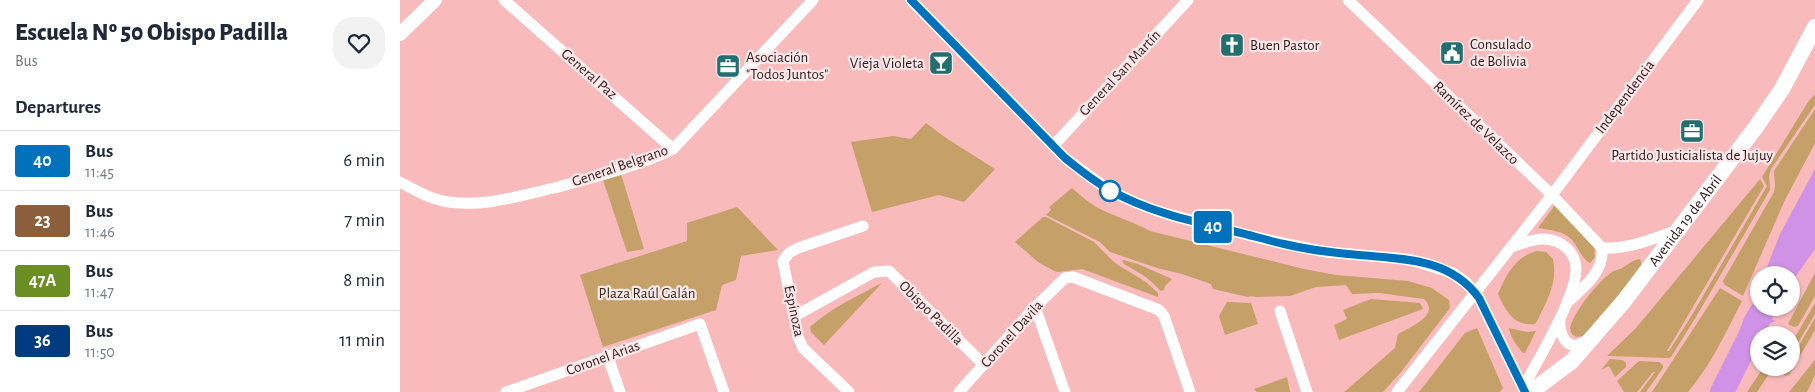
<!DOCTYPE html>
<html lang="en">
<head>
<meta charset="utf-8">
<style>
  body { margin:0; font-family:"Alegreya Sans",sans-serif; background:#f2f2f3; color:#1f2937; height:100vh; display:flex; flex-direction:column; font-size:19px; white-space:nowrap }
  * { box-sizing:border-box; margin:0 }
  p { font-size:16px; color:#747a83 }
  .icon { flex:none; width:28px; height:28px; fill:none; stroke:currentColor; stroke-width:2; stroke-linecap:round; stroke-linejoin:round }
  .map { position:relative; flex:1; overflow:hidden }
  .sheet { display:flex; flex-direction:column; background:#fff; width:400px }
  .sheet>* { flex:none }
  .badge { padding:0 10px; border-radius:4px; font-size:18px; line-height:32px }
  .buttons { position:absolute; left:1350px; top:266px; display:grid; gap:10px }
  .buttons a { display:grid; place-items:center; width:50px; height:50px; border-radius:50%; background:#fff; box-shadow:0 1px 4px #0004; font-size:25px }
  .map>.badge { position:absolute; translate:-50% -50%; box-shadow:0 0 0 2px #fff }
  h2 { padding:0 15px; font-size:19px; line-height:45px }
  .round { display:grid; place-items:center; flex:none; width:52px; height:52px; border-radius:20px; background:#f2f2f3 }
  .headline { display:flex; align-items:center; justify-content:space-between; height:85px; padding:0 15px }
  h1 { font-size:24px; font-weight:800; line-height:38px }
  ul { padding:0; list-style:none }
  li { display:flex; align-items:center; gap:15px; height:60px; padding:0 15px; border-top:1px solid #e0e1e3 }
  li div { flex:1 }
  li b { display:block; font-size:19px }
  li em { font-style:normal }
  li .badge { min-width:55px; font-weight:700; text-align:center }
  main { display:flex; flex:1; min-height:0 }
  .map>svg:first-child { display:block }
  .green { fill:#c5a068 }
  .water { fill:#cf92e6 }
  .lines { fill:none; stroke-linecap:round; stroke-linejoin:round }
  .river { stroke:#cf92e6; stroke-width:24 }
  .minor { stroke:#fff; stroke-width:11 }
  .tertiary { stroke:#fff; stroke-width:14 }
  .secondary { stroke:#fff; stroke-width:16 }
  .line-casing { stroke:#fff; stroke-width:11 }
  .line { stroke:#0072bc; stroke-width:8 }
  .stop-dot { fill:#fff; stroke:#0072bc; stroke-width:2.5 }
  .labels { text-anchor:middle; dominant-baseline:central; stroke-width:4.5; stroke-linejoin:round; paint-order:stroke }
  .poi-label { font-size:15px; fill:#35181a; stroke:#f9e8e9; text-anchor:start }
  .street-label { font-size:15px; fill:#35181a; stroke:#f9e8e9 }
  .park-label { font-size:15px; fill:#362b1a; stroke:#f9e8e9 }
</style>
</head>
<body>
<main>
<section class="sheet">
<div class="headline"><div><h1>Escuela Nº 50 Obispo Padilla</h1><p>Bus</p></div><a class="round"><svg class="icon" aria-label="heart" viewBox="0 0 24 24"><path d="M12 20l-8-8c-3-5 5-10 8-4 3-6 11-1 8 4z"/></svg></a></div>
<h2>Departures</h2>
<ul>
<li><span class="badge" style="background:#0072bc;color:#fff">40</span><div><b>Bus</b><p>11:45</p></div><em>6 min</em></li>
<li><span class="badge" style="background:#8b5e3c;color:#fff">23</span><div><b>Bus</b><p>11:46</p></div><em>7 min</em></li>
<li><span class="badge" style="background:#6b8e23;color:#fff">47A</span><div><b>Bus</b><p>11:47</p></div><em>8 min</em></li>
<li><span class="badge" style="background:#003b80;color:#fff">36</span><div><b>Bus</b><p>11:50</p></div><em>11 min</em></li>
</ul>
</section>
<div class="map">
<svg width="1415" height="392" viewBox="0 0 1415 392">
  <rect width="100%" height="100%" fill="#f9babc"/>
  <g class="green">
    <path d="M 1415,94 L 1415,105 L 1371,169 L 1369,176 L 1370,190 L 1296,317 L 1271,357 L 1269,358 L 1207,356 L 1236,328 L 1360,179 L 1364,186 L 1267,351 L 1269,351 L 1292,315 L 1367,186 L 1362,177 L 1408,102 Z"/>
    <path d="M 1415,109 L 1415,143 L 1384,202 L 1343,296 L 1325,285 L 1323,281 L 1374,192 L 1375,186 L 1374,171 Z"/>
    <path d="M 526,123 L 546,138 L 595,169 L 564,202 L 539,195 L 472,212 L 451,142 L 493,136 L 511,139 Z"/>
    <path d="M 221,174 L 244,249 L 227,252 L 203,180 Z"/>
    <path d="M 672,188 C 680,195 690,204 700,209 C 716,217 734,222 750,231 L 904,269 L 936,275 L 1008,281 L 1032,288 L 1049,300 L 1050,308 L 1001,372 L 983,392 L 944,392 L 995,348 L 998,334 C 1010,327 1041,315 1024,299 L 979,293 L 952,294 L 946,285 L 916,287 L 890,296 L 856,297 L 852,296 L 848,297 L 813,289 L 811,284 L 782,274 L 757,268 L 710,252 L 700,242 L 646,215 L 651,210 L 649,207 Z"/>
    <path d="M 1155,205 L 1194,243 L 1195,257 L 1190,263 C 1181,258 1179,248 1172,240 C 1164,231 1150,230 1138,228 Z"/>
    <path d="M 337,207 L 378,250 L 341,256 L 336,280 L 322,285 L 316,310 L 203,347 L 180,275 L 287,241 L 287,223 Z"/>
    <path d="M 643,217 L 646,217 L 694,242 L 715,263 L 746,282 L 758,293 L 758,297 L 682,269 L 658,272 L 654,271 L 638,262 L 615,242 Z"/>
    <path d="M 1137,251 L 1146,252 L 1153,259 C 1158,282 1147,301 1137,321 L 1135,324 C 1113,326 1106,311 1098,294 C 1106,275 1116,256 1137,251 Z"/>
    <path d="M 1240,259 L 1242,266 L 1201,317 L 1183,336 L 1176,337 L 1172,334 L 1170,328 C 1175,310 1197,283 1212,272 C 1215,270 1219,270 1222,268 C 1229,264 1232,260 1240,259 Z"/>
    <path d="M 723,260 L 738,264 L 772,279 L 765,286 L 764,290 L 761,291 L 746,277 L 724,264 L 722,261 Z"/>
    <path d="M 1415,273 L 1415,296 L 1398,326 L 1394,327 L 1388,324 Z"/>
    <path d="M 482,283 L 424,345 L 411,332 L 410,327 C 431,308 457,296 482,283 Z"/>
    <path d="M 1320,288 L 1342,301 C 1326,332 1311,365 1288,392 L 1252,392 Z"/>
    <path d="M 971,299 L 1020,303 L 1023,309 L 939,340 L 934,325 L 947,319 L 943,310 Z"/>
    <path d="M 827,302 L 851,303 L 858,324 L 825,335 L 819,316 Z"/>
    <path d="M 1415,303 L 1415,314 L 1391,355 L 1391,344 Z"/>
    <path d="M 1415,318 L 1415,330 L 1389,375 L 1385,376 L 1383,374 L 1386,368 L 1391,368 L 1391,359 Z"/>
    <path d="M 1077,328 L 1103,388 L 1100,392 L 1019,392 L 1065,333 Z"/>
    <path d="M 1109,328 L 1127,332 L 1136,331 L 1125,353 L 1123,353 C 1117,346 1110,337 1109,328 Z"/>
    <path d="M 1210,359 L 1223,360 L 1226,363 L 1226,367 L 1215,377 L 1209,366 L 1201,370 Z"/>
    <path d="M 1415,360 L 1415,375 L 1407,392 L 1389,392 Z"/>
    <path d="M 1239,361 L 1259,362 L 1263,365 L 1263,368 L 1246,392 L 1240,392 L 1255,372 L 1253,372 L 1237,392 L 1224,392 L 1217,381 Z"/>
    <path d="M 1363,368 L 1373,368 L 1357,392 L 1347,392 Z"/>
    <path d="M 887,377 L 890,392 L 857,392 L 854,389 Z"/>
  </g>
  <g class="water">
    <path d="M 1415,169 L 1415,249 L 1391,283 L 1391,275 L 1364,275 L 1380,234 Z"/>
    <path d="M 1351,306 L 1375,321 C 1370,324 1365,326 1361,330 C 1353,338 1353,349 1348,359 C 1344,370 1338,381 1333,392 L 1314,392 L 1329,361 L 1344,318 Z"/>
  </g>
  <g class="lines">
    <path class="river" d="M 1322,392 L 1364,308"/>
    <g class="minor">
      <path d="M 104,0 L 273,149"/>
      <path d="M 511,0 L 665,158 L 709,190 L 732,201 L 757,211 L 859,238 L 927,252 L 1007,259 L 1053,273 L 1066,282 L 1079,298 L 1125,392"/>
      <path d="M 948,0 L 1152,195 L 1202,248"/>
      <path d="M 653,146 L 788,0"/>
      <path d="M 0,182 C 15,190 31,200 49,202 C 86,207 118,196 154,188 C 194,177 236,167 273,149 L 413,0"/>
      <path d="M 1111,247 C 1121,244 1134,238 1145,239 C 1161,240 1175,251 1176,268 C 1177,296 1137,361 1123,388"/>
      <path d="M 1202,248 C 1230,249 1252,239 1278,230"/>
      <path d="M 1169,301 C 1185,286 1204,272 1202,248"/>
      <path d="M 635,307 L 665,392"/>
      <path d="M 880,311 L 907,392"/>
      <path d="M 395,316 L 474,272 L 489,271 L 584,365"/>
      <path d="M 1160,319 C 1159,329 1163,348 1178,345 C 1181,344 1185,341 1189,340"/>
      <path d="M 208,357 L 220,392"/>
      <path d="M 106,392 L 300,324 L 324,392"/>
      <path d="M 449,392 L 403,348 L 398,337 L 383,261 L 389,253 L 398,248 L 463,226"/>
      <path d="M 559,392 L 635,307 L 665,278 L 673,277 L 759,310 L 764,316 L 790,392"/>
      <path d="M 997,392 L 1152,195 L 1298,0"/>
    </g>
    <path class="tertiary" d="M 0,34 L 35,0"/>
    <path class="secondary" id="s1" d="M 1131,392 L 1172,361 L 1224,301 L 1356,127 L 1382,89 L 1415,27"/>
  </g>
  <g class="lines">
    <defs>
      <path id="line" d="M 511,0 L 665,158 C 679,169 692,180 708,189 C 746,211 790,221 833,231 C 850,235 867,240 884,244 C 909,250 934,253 959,255 C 1003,259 1050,258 1079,298 L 1125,392"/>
    </defs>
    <use href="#line" class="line-casing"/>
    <use href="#line" class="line"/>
  </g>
  <defs>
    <symbol id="church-square" viewBox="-11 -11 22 22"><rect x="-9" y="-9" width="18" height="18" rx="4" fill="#236e6f" stroke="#f9e8e9"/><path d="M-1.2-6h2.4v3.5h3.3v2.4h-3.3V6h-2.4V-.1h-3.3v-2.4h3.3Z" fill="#fff"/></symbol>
    <symbol id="civic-square" viewBox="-11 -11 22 22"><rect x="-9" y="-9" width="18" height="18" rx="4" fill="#236e6f" stroke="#f9e8e9"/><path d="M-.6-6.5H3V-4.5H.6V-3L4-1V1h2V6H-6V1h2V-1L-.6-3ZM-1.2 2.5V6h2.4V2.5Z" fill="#fff"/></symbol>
    <symbol id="bar-square" viewBox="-11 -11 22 22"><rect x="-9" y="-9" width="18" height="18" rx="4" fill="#236e6f" stroke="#f9e8e9"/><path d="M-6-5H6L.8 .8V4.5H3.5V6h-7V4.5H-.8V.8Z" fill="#fff"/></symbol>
    <symbol id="office-square" viewBox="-11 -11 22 22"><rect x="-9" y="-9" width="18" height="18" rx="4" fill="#236e6f" stroke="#f9e8e9"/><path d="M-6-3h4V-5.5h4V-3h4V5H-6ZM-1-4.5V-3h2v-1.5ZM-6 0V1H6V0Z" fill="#fff"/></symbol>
  </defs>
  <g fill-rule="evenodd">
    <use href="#church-square" x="818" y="31" width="28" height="28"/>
    <use href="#civic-square" x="1038" y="39" width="28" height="28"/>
    <use href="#bar-square" x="527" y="49" width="28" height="28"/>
    <use href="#office-square" x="314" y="52" width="28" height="28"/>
    <use href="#office-square" x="1278" y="117" width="28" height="28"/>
  </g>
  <circle class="stop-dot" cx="710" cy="191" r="10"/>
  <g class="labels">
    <g class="poi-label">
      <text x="1070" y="44">Consulado<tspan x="1070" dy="17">de Bolivia</tspan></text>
      <text x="850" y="45">Buen Pastor</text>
      <text x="346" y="57">Asociación<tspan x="346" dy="17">"Todos Juntos"</tspan></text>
      <text x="524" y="63" text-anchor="end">Vieja Violeta</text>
      <text x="1292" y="155" text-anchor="middle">Partido Justicialista de Jujuy</text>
    </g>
    <g class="street-label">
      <text transform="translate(720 73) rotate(-47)">General San Martín</text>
      <text transform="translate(189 74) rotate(41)">General Paz</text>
      <text transform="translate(1225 97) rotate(-53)">Independencia</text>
      <text transform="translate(1076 123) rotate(44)">Ramírez de Velazco</text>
      <text transform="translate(220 166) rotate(-19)">General Belgrano</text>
      <text stroke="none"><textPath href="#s1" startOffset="232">Avenida 19 de Abril</textPath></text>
      <text transform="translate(394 311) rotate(78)">Espinoza</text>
      <text transform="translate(531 313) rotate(45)">Obispo Padilla</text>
      <text transform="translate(612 334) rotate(-48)">Coronel Davila</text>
      <text transform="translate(203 358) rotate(-20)">Coronel Arias</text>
    </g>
    <g class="park-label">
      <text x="247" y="293">Plaza Raúl Galán</text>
    </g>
  </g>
</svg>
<div class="buttons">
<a><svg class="icon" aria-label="locate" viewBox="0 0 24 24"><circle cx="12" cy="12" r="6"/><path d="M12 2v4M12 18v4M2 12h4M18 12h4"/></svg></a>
<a><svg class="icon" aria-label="layers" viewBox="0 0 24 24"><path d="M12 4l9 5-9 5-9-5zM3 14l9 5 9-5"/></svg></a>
</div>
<b class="badge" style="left:813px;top:227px;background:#0072bc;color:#fff">40</b>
</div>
</main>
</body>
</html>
